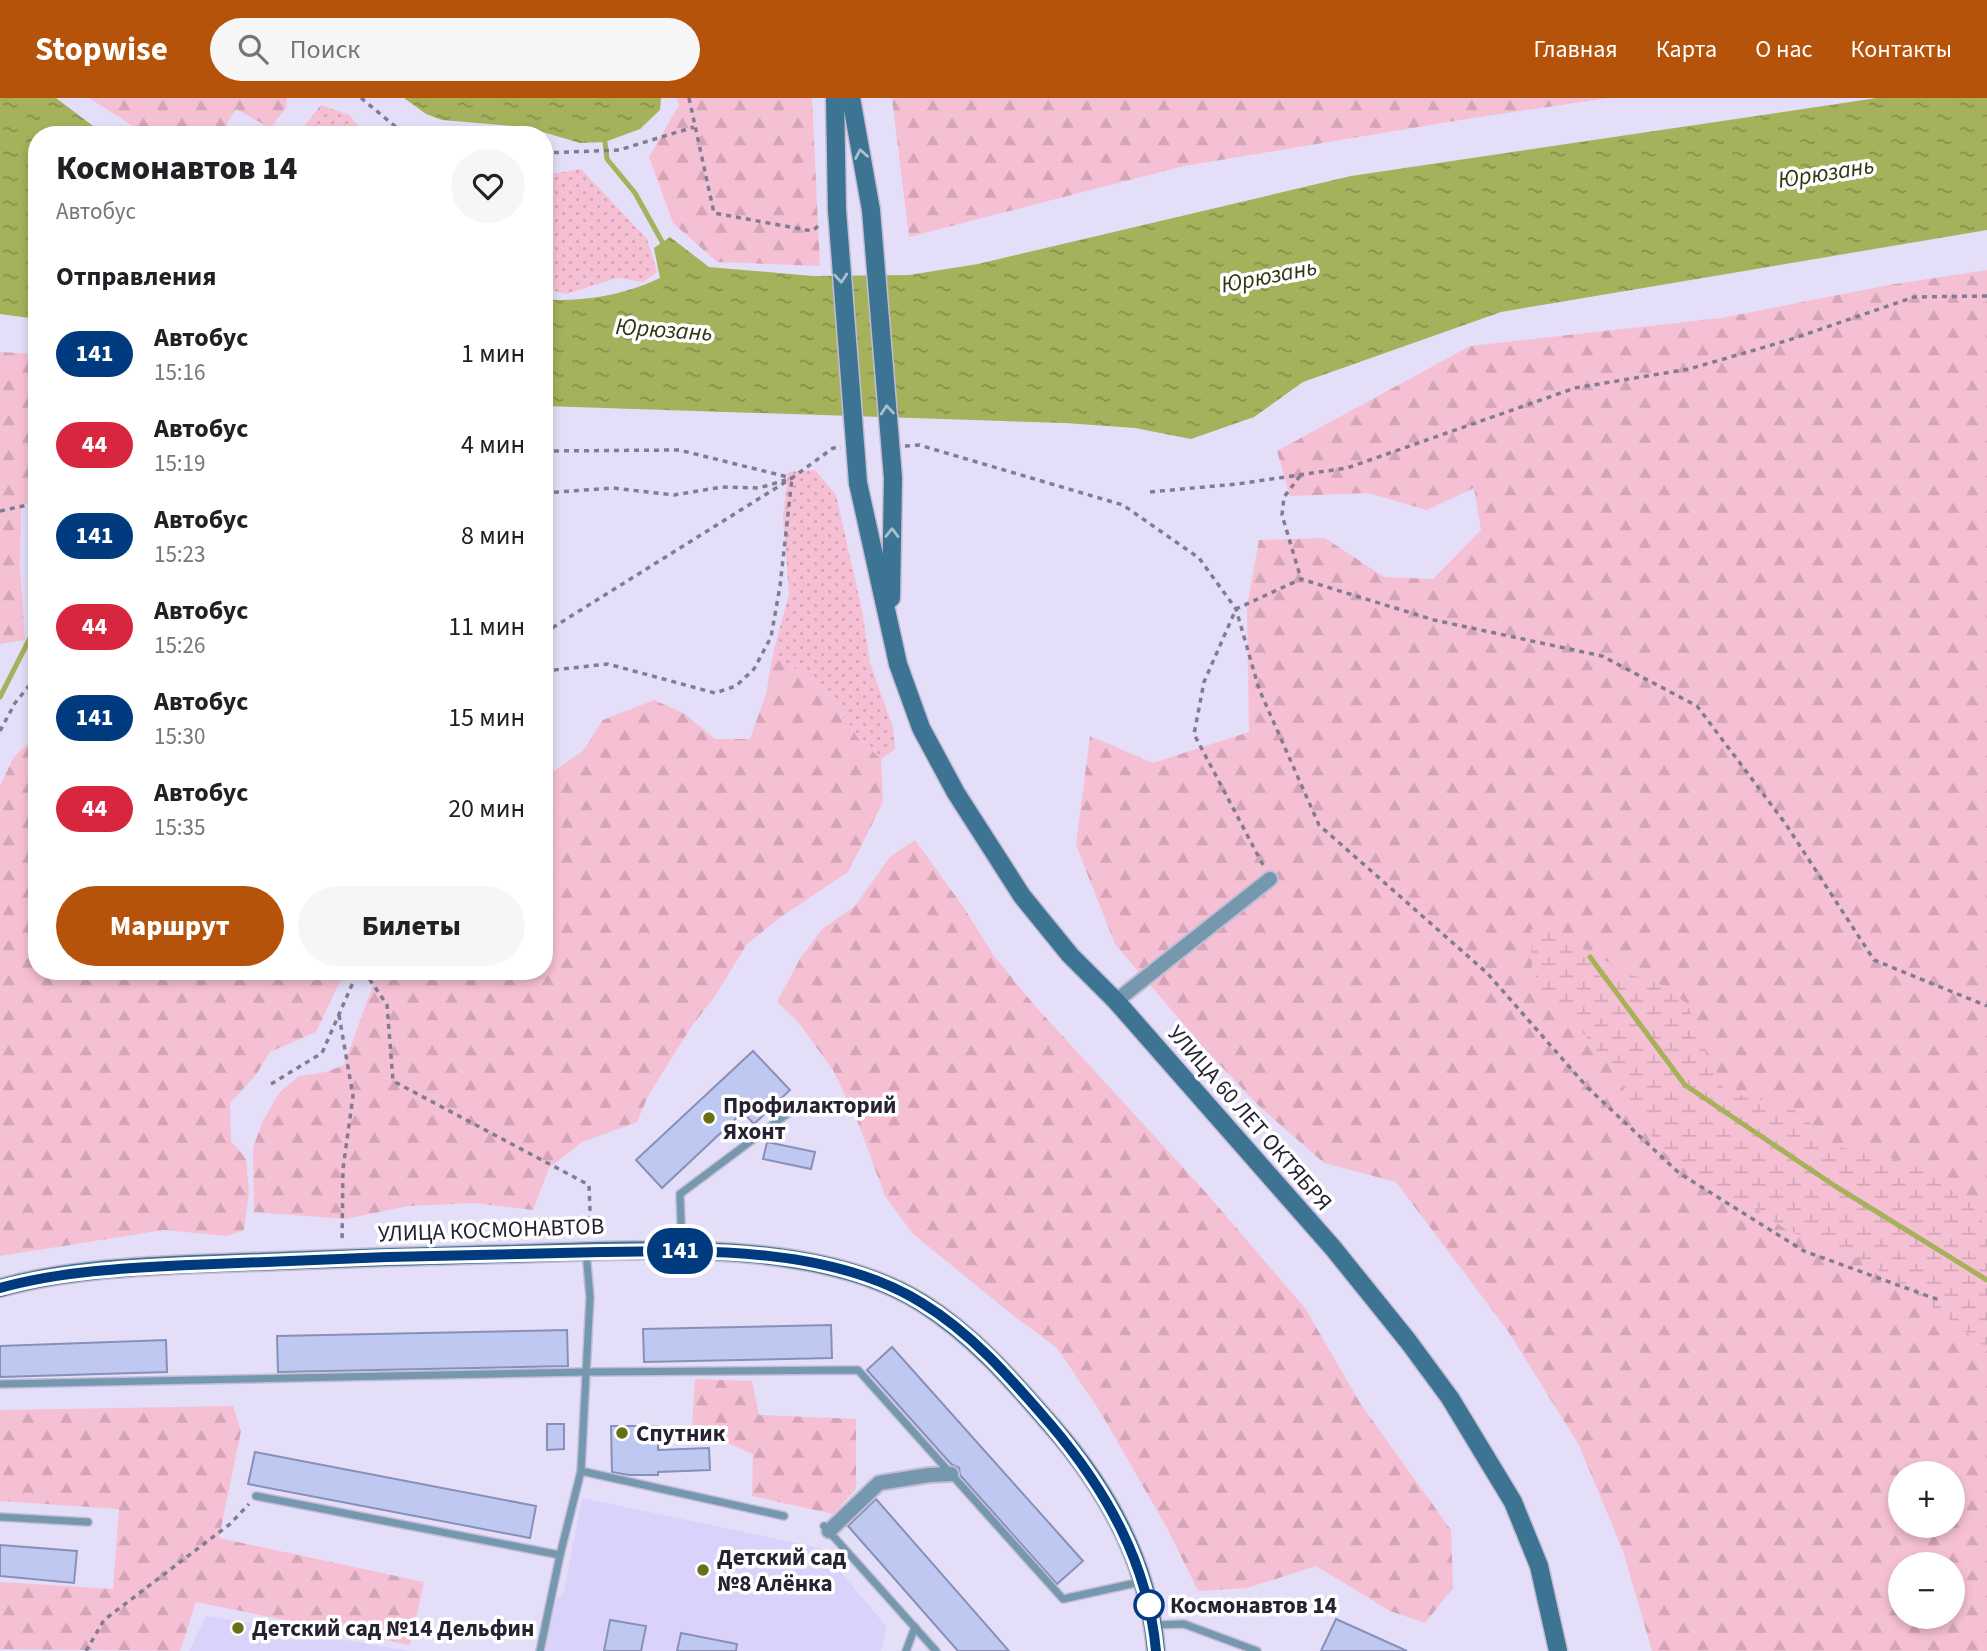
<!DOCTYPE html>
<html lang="ru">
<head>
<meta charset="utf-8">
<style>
  body { margin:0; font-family:"Source Sans 3",sans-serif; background:#f6f6f6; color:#202124; height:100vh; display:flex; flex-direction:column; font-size:26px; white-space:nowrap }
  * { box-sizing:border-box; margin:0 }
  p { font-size:23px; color:#757577 }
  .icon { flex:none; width:38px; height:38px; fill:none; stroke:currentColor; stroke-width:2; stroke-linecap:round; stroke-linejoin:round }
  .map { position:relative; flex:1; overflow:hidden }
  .sheet { position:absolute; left:28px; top:28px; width:525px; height:854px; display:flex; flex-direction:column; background:#fff; border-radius:28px; box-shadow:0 4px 10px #0003 }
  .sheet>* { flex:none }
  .badge { padding:0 14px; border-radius:23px; font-size:24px; line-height:46px }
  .tools { position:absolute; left:1888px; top:1363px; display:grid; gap:14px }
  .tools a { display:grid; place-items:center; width:77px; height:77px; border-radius:50%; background:#fff; box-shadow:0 4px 10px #0003; font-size:35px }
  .map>.badge { position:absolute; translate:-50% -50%; box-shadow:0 0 0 4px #fff }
  h2 { padding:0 28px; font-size:26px; line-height:63px }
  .round { display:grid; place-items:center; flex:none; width:74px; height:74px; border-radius:37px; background:#f6f6f6 }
  .headline { display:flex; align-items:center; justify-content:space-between; height:119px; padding:0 28px }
  h1 { font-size:33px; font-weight:800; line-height:52px }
  .primary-button { display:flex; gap:14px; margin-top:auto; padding:14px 28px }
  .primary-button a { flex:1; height:80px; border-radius:42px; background:#b45309; color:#fff; font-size:28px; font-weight:800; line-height:80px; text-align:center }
  .primary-button a+a { background:#f6f6f6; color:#202124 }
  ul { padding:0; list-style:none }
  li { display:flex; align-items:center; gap:21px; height:91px; padding:0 28px }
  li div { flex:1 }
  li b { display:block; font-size:26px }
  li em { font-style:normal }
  li .badge { min-width:77px; font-weight:700; text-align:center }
  header { display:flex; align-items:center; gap:42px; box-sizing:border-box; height:98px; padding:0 35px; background:#b45309; color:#fff }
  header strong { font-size:33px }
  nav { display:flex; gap:38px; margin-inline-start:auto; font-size:24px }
  .search { width:490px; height:63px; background:#f6f6f6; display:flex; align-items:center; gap:18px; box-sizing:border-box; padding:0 24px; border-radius:38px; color:#757577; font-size:26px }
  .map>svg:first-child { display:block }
  .built { fill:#dad2fa }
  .grass { fill:url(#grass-dots) }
  .forest { fill:url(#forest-firs); fill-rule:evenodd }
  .wetland { fill:url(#wetland-marsh) }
  .water { fill:url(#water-ripples) }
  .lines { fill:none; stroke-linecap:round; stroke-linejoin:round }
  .stream { stroke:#a6b15b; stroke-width:5 }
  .building { fill:#bec8f1; stroke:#8890b8; stroke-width:2 }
  .lane-casing { stroke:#c2bcd4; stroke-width:10 }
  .street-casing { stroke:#c2bcd4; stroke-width:18 }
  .secondary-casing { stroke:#c2bcd4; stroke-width:21 }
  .path { stroke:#817c91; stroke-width:3.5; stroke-dasharray:5 5; stroke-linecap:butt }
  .lane { stroke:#7598ae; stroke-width:7 }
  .street { stroke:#7598ae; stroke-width:14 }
  .secondary { stroke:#3d7493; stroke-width:18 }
  .secondary-bridge-casing { stroke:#c2bcd4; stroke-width:21; stroke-linecap:butt }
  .secondary-bridge { stroke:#3d7493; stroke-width:18 }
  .oneway { stroke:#a8c0ce }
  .line-casing { stroke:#fff; stroke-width:16 }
  .line { stroke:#003b80; stroke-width:10 }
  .poi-dot { fill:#676f17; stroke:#fff; stroke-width:2.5 }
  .stop-dot { fill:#fff; stroke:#003b80; stroke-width:3.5 }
  .labels { text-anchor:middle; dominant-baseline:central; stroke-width:7; stroke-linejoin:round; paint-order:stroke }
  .poi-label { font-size:23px; font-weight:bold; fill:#262232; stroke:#fff; text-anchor:start }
  .street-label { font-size:23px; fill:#262232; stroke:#fff }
  .stop-label { font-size:23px; font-weight:bold; fill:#262232; stroke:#fff; text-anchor:start }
  .water-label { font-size:24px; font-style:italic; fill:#313510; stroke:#fff }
</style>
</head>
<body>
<header>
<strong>Stopwise</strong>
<div class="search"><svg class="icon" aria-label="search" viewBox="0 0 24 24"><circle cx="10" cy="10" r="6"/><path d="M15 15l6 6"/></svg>Поиск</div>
<nav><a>Главная</a><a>Карта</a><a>О нас</a><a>Контакты</a></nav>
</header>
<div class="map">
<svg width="1987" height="1553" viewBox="0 0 1987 1553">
  <defs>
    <pattern id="grass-dots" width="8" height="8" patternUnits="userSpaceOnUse" patternTransform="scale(1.75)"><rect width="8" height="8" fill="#f6c0d4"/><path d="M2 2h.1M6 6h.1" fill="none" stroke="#d3a5b6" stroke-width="1.8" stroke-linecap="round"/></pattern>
    <pattern id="forest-firs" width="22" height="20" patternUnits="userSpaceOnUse" patternTransform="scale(1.75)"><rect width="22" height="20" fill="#f6c0d4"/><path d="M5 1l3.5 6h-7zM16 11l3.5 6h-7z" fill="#d3a5b6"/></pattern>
    <pattern id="wetland-marsh" width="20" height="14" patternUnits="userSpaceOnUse" patternTransform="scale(1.75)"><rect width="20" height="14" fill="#f6c0d4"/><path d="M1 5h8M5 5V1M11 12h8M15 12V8" fill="none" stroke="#d3a5b6"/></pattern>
    <pattern id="water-ripples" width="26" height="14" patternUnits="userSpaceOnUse" patternTransform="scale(1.75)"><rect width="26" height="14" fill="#a6b15b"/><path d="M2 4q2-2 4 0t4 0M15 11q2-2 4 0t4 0" fill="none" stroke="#87904c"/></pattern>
  </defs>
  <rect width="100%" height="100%" fill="#e4def8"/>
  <g class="built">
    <path d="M 582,1400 L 820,1450 L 887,1529 L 881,1553 L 545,1553 L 556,1503 L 564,1493 Z"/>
    <path d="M 206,1518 L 409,1553 L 189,1553 Z"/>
  </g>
  <g class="grass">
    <path d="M 321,7 L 349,17 L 366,37 L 297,37 Z"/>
    <path d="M 581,71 L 647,141 L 657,174 L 643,184 L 617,180 L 566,196 L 544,190 L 544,77 Z"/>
    <path d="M 815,372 L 836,397 L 862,512 L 870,565 L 893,630 L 895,651 L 881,661 L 858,640 L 824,590 L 773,556 L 789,496 L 783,419 L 788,374 Z"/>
  </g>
  <g class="forest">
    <path d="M 89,0 L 287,0 L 286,10 L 270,30 L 236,11 L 220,37 L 147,37 Z"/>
    <path d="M 677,0 L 812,0 L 820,168 L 717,164 L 673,125 L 649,59 L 679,7 Z"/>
    <path d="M 892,0 L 1609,0 L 1473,20 L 1184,68 L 909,139 Z"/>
    <path d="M 1987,172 L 1987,1553 L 1652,1553 L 1623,1453 L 1579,1347 L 1508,1233 L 1396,1084 L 1324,1065 L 1259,1008 L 1205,951 L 1115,846 L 1076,747 L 1090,638 L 1153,665 L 1249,634 L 1247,509 L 1259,442 L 1325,440 L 1384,479 L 1433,481 L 1481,432 L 1474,390 L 1427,412 L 1368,395 L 1290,398 L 1277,353 L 1470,248 L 1721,220 L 1889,187 ZM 1900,1376 L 1953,1376 L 1953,1428 L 1900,1428 ZM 1900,1466 L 1953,1466 L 1953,1519 L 1900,1519 Z"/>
    <path d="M 0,254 L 37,256 L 37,403 L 21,407 L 20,471 L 25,542 L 0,546 Z"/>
    <path d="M 773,556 L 824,590 L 858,640 L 881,661 L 883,704 L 848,774 L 781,819 L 747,846 L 715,898 L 691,929 L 648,998 L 637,1024 L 582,1044 L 549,1070 L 533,1112 L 475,1105 L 408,1108 L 346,1121 L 254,1114 L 253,1050 L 262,1025 L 279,995 L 299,978 L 326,974 L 344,967 L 378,873 L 544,873 L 544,666 L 554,673 L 583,653 L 603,622 L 654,602 L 685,616 L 715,641 L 750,641 L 766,596 Z"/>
    <path d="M 37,637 L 37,873 L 345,873 L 316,934 L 270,954 L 256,977 L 230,1005 L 231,1043 L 246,1061 L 249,1094 L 244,1132 L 227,1138 L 164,1132 L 0,1158 L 0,688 L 14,659 Z"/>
    <path d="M 915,742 L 964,810 L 994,858 L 1035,908 L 1201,1089 L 1305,1210 L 1360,1305 L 1451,1432 L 1453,1490 L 1425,1525 L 1390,1513 L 1316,1468 L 1247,1490 L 1198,1493 L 1168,1432 L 1101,1315 L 1057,1250 L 1014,1218 L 913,1136 L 885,1098 L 857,1022 L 833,972 L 798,924 L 777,904 L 800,861 L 821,832 L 855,808 L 890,759 Z"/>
    <path d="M 695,1281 L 752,1283 L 759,1317 L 856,1321 L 856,1391 L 833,1416 L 752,1398 L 753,1356 L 692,1329 Z"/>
    <path d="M 233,1308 L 241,1333 L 219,1440 L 424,1484 L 410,1547 L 196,1504 L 180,1553 L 0,1551 L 0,1484 L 113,1491 L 119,1411 L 0,1403 L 0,1312 Z"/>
  </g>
  <path class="wetland" d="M 1531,831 L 1546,832 L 1560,838 L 1632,877 L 1662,887 L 1686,905 L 1701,934 L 1708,966 L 1724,990 L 1737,996 L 1786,1008 L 1806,1019 L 1824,1043 L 1838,1049 L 1871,1054 L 1944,1077 L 1958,1085 L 1987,1131 L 1987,1250 L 1918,1198 L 1872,1168 L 1853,1158 L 1787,1132 L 1757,1112 L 1696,1080 L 1664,1054 L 1651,1037 L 1614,974 L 1579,930 L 1541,891 L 1532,870 Z"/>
  <g class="water">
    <path d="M 0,0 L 56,0 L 105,37 L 37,37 L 37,221 L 0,216 Z"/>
    <path d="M 404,0 L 661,0 L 660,12 L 640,31 L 605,44 L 580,45 L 526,29 L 442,22 L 426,16 Z"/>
    <path d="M 1877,0 L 1987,0 L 1987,132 L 1501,214 L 1303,284 L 1254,319 L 1191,341 L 1135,330 L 1065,325 L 544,308 L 544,202 C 586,203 621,198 660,180 L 654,150 L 670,139 L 709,169 L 813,178 L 909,177 L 978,166 L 1351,78 Z"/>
  </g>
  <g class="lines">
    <g class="stream">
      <path d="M 605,44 L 607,61 L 635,95 L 665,149"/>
      <path d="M 0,599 L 37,526"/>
      <path d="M 1590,859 L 1685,987 L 1835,1088 L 1987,1182"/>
    </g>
  </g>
  <g class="building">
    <path d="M 753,953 L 790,992 L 754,1026 L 743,1014 L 662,1090 L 636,1062 Z"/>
    <path d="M 767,1044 L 815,1054 L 811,1071 L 763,1061 Z"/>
    <path d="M 831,1227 L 832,1260 L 644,1264 L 643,1231 Z"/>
    <path d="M 567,1232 L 568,1268 L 278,1274 L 277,1238 Z"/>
    <path d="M 166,1242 L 167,1274 L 0,1279 L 0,1248 Z"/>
    <path d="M 892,1249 L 1083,1463 L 1057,1486 L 960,1377 L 959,1370 L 951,1366 L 867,1272 Z"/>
    <path d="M 547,1326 L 564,1326 L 564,1351 L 547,1352 Z"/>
    <path d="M 611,1328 L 658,1328 L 658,1352 L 709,1350 L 710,1372 L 658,1374 L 658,1377 L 629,1377 L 612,1374 Z"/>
    <path d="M 255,1354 L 536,1408 L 530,1440 L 248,1386 Z"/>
    <path d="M 876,1401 L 1009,1553 L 958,1553 L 848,1428 Z"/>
    <path d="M 0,1447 L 77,1453 L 74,1485 L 0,1478 Z"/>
    <path d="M 1336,1521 L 1407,1553 L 1321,1553 Z"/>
    <path d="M 610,1522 L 646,1528 L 641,1553 L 604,1553 Z"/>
    <path d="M 681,1535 L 737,1546 L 736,1553 L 677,1553 Z"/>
  </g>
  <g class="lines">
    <defs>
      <g id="lane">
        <path d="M 682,1152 L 680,1096 L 795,1010"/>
        <path d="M 0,1286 L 586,1274 L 858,1272 L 1063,1501 L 1140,1484"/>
        <path d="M 581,1373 L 784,1418"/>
        <path d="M 256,1398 L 560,1457 L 581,1373 L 590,1199 L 586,1154"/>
        <path d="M 0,1419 L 88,1424"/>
        <path d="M 824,1428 L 936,1553"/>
        <path d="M 1154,1527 L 1184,1526 L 1257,1553"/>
        <path d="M 540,1553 L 560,1457"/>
        <path d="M 906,1553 L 915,1529"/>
      </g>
      <g id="street">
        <path d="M 1116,903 L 1270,781"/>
        <path d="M 829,1433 L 879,1385 L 929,1377 L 951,1376"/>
      </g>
      <g id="secondary">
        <path d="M 835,0 L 837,112"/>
        <path d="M 851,0 L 871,112"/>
        <path d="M 858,385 L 898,566 L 921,630 L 956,695 L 1022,798 L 1070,857 L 1116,903 L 1333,1150 L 1408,1243 L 1450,1300 L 1513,1404 L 1539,1468 L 1558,1553"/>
        <path d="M 891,500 L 893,380"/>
        <path d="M 0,1190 C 63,1172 132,1169 197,1166 C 261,1164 325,1161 389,1159 C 448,1158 508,1156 567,1154 C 677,1151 826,1145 922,1205 C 973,1237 1012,1282 1051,1327 C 1107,1391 1149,1467 1156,1553"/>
      </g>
    </defs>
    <use href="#lane" class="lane-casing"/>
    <use href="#street" class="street-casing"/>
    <use href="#secondary" class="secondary-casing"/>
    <g class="path">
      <path d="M 361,0 L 396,29 L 417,37"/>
      <path d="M 689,0 L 714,115 L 812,133 L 822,125"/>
      <path d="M 544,55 L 619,52 L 694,29"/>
      <path d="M 905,348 L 919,347 L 1123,407 L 1199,460 L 1236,511 L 1259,591 L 1319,727 L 1487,875 L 1588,990 L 1679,1075 L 1804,1153 L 1939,1202"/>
      <path d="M 544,353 L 679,352 L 792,380 L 833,350 L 841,350"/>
      <path d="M 1300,378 L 1284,399 L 1282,417 L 1301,481"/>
      <path d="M 1150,394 L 1237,386 L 1347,370 L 1575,290 L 1689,271 L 1789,242 L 1914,199 L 1987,198"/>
      <path d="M 544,395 L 613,390 L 674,397 L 722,389 L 759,390 L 786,382"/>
      <path d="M 0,413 L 37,405"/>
      <path d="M 544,535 L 792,380"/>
      <path d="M 544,573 L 608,566 L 715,595 L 736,588 L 754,571 L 771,539 L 780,488 L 792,380"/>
      <path d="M 0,633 L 15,605 L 37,578"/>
      <path d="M 1263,767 L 1194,636 L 1204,584 L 1236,511 L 1301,481 L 1434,522 L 1602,558 L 1697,608 L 1785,725 L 1874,862 L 1987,908"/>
      <path d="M 364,873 L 387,907 L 393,983 L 589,1087 L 591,1138"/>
      <path d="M 339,917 L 353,998 L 343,1071 L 342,1145"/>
      <path d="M 271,986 L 322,955 L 358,873"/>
      <path d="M 86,1553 L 104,1522 L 230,1426 L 249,1406"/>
    </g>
    <use href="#lane" class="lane"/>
    <use href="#street" class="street"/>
    <use href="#secondary" class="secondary"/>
    <defs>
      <g id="secondary-bridge">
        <path d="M 837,112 L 858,385"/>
        <path d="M 871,112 L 893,380"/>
      </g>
    </defs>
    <use href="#secondary-bridge" class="secondary-bridge-casing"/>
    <use href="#secondary-bridge" class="secondary-bridge"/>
  </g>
  <defs><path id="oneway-chevron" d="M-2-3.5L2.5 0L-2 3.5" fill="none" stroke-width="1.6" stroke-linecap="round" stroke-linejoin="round" transform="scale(1.75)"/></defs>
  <g class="oneway">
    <use href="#oneway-chevron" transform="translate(861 56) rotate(-100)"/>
    <use href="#oneway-chevron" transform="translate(841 180) rotate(85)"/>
    <use href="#oneway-chevron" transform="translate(887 312) rotate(-95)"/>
    <use href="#oneway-chevron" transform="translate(892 435) rotate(-89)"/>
  </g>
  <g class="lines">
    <defs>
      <path id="line" d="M 0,1190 C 61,1173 127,1170 190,1167 C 257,1164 323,1162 389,1159 C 460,1157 531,1155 602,1154 C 704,1152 833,1149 922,1205 C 973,1236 1012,1282 1051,1327 C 1107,1393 1148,1466 1156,1553"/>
    </defs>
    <use href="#line" class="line-casing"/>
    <use href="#line" class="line"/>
  </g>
  <g class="poi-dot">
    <circle cx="709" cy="1020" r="7"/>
    <circle cx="622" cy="1335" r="7"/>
    <circle cx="703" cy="1472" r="7"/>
    <circle cx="238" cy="1530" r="7"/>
  </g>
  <circle class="stop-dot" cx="1149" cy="1507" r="14"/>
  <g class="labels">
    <g class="poi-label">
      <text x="723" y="1007">Профилакторий<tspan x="723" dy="26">Яхонт</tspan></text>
      <text x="636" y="1335">Спутник</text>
      <text x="717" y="1459">Детский сад<tspan x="717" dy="26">№8 Алёнка</tspan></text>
      <text x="252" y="1530">Детский сад №14 Дельфин</text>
    </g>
    <g class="street-label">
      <text transform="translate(1250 1020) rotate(49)">УЛИЦА 60 ЛЕТ ОКТЯБРЯ</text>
      <text transform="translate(491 1132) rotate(-2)">УЛИЦА КОСМОНАВТОВ</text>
    </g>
    <g class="stop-label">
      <text x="1170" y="1507">Космонавтов 14</text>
    </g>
    <g class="water-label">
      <text transform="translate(1826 75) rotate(-9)">Юрюзань</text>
      <text transform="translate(1269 178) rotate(-11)">Юрюзань</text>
      <text transform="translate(664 232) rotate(4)">Юрюзань</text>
    </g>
  </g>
</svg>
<div class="tools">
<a>+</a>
<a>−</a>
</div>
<b class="badge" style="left:680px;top:1153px;background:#003b80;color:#fff">141</b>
<section class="sheet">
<div class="headline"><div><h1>Космонавтов 14</h1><p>Автобус</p></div><a class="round"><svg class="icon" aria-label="heart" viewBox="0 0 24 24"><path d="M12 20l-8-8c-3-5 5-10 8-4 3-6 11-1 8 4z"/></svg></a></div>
<h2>Отправления</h2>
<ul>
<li><span class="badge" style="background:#003b80;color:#fff">141</span><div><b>Автобус</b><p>15:16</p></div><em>1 мин</em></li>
<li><span class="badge" style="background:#d7263d;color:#fff">44</span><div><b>Автобус</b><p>15:19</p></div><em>4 мин</em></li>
<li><span class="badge" style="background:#003b80;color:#fff">141</span><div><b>Автобус</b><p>15:23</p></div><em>8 мин</em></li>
<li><span class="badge" style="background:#d7263d;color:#fff">44</span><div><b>Автобус</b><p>15:26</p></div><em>11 мин</em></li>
<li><span class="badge" style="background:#003b80;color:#fff">141</span><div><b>Автобус</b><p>15:30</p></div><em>15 мин</em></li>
<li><span class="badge" style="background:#d7263d;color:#fff">44</span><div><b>Автобус</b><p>15:35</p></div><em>20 мин</em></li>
</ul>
<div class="primary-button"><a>Маршрут</a><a>Билеты</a></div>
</section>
</div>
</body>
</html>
